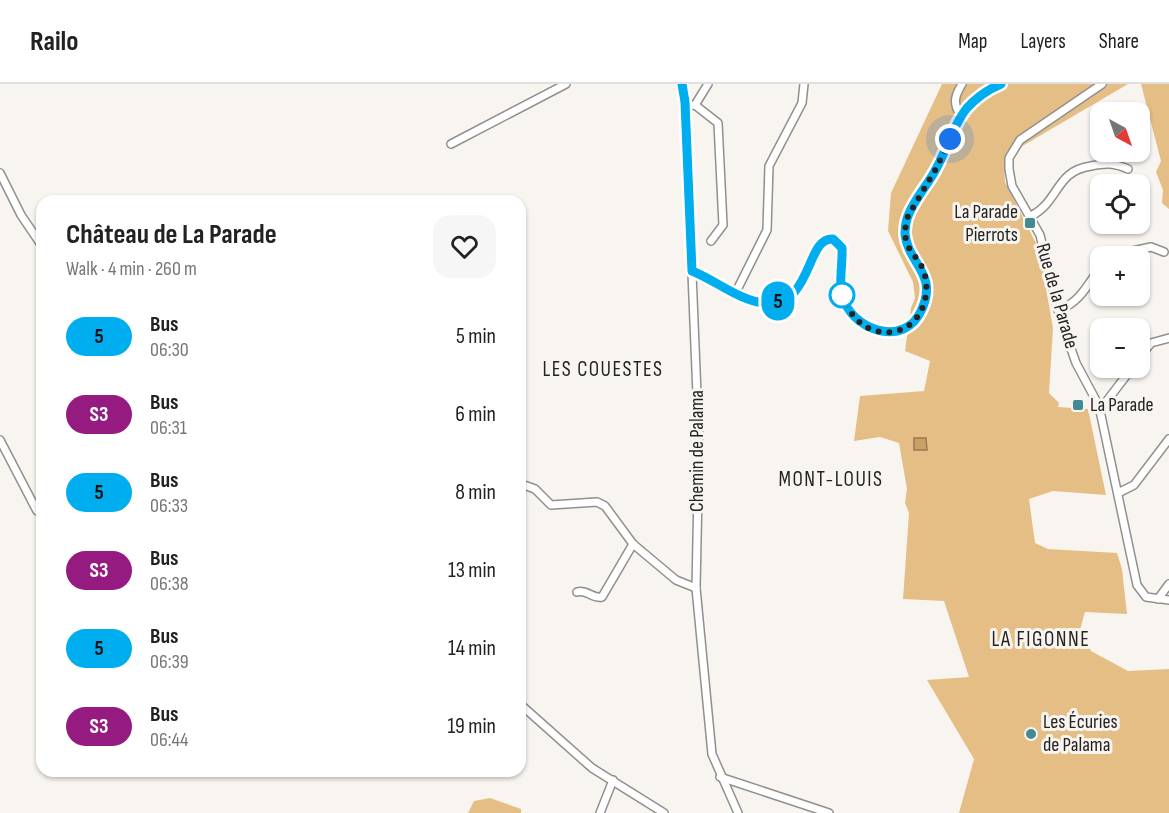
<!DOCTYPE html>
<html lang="en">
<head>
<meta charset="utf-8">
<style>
  body { margin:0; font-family:"Sofia Sans Condensed",sans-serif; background:#f6f6f6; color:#222; height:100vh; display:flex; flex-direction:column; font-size:22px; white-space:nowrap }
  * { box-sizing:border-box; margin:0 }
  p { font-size:20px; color:#767676 }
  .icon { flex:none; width:33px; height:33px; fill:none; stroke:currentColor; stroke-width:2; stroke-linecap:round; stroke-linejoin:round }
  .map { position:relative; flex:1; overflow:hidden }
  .details { position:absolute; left:36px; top:111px; width:490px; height:582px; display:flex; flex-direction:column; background:#fff; border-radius:18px; box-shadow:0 2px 4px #0004 }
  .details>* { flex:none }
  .badge { padding:0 12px; border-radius:20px; font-size:21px; line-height:39px }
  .needle { width:39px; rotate:140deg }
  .controls { position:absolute; left:1090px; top:18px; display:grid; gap:12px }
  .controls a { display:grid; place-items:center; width:60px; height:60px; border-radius:12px; background:#fff; box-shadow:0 2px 4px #0004; font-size:30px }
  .you { position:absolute; width:30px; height:30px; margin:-15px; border:4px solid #fff; border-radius:50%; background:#1a73e8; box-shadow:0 0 0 9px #1a73e833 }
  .map>.badge { position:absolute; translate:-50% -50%; box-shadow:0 0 0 3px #fff }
  .round { display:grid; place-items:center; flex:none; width:63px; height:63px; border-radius:18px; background:#f6f6f6 }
  .head { display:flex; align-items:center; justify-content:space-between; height:102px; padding:0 30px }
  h1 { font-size:28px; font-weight:700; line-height:45px }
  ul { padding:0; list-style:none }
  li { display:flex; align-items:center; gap:18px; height:78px; padding:0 30px }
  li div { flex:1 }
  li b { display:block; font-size:22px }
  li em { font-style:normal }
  li .badge { min-width:66px; font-weight:700; text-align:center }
  header { display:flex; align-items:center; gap:36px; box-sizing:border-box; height:84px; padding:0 30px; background:#fff; border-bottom:2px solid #e0e0e0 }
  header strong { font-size:28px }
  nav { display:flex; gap:33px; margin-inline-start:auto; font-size:21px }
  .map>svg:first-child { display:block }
  .green { fill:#e5be86 }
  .water { fill:#caa164; stroke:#987b50; stroke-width:1.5 }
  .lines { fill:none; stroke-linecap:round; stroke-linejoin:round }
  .street-casing { stroke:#92908d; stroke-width:10 }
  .street { stroke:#fff; stroke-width:7 }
  .line-casing { stroke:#fff; stroke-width:14 }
  .line { stroke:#00adee; stroke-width:9 }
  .walk { stroke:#242322; stroke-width:6; stroke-dasharray:0 10.8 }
  .poi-dot { fill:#438b92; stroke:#f8f5f1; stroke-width:2 }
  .stop-dot { fill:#fff; stroke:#00adee; stroke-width:3 }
  .labels { text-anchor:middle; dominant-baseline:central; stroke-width:6; stroke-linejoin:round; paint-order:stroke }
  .poi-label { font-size:20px; fill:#242322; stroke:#f8f5f1; text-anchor:start }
  .street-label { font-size:20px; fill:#242322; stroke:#f8f5f1 }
  .neighbourhood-label { font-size:21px; letter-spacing:1.5px; fill:#242322; stroke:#f8f5f1 }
</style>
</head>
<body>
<header>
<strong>Railo</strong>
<nav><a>Map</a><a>Layers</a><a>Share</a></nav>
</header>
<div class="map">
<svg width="1169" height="729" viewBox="0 0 1169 729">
  <rect width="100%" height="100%" fill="#f8f5f1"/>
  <g class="green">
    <path d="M 942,0 L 1128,0 L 1019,64 L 1004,79 L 1005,98 L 1039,165 L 1053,244 L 1049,309 L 1059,319 L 1058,323 L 1088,325 L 1106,411 L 1053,407 L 1029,415 L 1035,459 L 1048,465 L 1117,469 L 1122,485 L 1127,530 L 1085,528 L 1080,546 L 1091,567 L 1128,587 L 1169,585 L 1169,729 L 959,729 L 974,675 L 927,596 L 969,593 L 944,517 L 903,515 L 909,429 L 905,419 L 907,405 L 899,359 L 880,353 L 854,357 L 860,312 L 924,307 L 930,277 L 905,267 L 911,224 L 915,214 L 913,198 L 888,147 L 891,109 Z"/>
    <path d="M 1141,0 L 1169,0 L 1169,125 L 1162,119 L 1163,106 L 1156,88 L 1161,77 Z"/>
    <path d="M 490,714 L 521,725 L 521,729 L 468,729 L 474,717 Z"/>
  </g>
  <path class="water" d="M 914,354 L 926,354 L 927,366 L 914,366 Z"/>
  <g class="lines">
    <defs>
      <g id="street">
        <path d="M 682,0 L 685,18 L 699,360 L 696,504 L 712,670 L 738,729"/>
        <path d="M 1102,0 L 1020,56 L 1009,74 L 1009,85 L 1012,102 L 1040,151 L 1058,226 L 1068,256 L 1076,279 L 1099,322 L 1137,501 L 1146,513 L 1169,516"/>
        <path d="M 695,21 L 718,39 L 723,141 L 711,157"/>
        <path d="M 685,22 L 695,21 L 708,0"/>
        <path d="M 961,32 C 953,20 954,13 962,0"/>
        <path d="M 451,60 L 566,0"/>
        <path d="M 0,89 L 21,131 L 42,162"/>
        <path d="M 1031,132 C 1060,117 1055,87 1091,82 C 1106,79 1114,79 1128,85"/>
        <path d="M 1110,172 L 1151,163 L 1164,168"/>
        <path d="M 692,187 C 715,196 740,217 764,219 C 813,223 805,153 833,155 L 842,164 C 843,182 837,203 845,219 C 858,248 905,262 921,227 C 939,189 908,180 905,150 C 905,144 906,137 908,132 C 914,115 928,101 936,85 C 947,65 953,41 967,24 C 976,13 989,5 1001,0"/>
        <path d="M 736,208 L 767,146 L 769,82 L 802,19 L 804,0"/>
        <path d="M 1058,226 C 1079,220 1089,199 1101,182"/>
        <path d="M 1140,273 L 1151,259 L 1169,254"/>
        <path d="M 1099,322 L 1106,318 L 1132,284"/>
        <path d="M 0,356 L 37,427 L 42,424"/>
        <path d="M 524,401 L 535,405 L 551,421 L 597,418 L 605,422 L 633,460 L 676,496 L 696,504"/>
        <path d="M 1118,409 L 1134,401 L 1169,355"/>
        <path d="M 577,508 C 587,505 592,515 602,513 L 633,460"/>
        <path d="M 1158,515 L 1169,500"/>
        <path d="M 520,620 L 592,684 L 664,729"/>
        <path d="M 720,693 L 829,729"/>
        <path d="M 600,729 L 613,696"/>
      </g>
    </defs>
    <use href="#street" class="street-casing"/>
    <use href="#street" class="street"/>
  </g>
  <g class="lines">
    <defs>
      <path id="line" d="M 682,0 L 685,18 L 692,187 C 715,196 740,217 764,219 C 813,224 805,153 833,155 L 842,164 C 843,182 837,203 845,219 C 858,248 905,262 921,227 C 939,190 908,180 905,150 C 905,144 906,137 908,132 C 914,115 928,101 936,85 C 947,65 953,41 967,24 C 976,14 989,5 1001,0"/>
    </defs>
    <use href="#line" class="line-casing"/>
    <use href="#line" class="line"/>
    <path class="walk" d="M 842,211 C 845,220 854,237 868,244 C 881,250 896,250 908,242 C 926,230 931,202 922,183 C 918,175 911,169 907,160 C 904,150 905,142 908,132 L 937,83 L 950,55"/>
  </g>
  <g class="poi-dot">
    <rect x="1024" y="133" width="12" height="12" rx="3"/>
    <rect x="1072" y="315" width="12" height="12" rx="3"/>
    <circle cx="1031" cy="650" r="6"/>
  </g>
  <circle class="stop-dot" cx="842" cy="211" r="12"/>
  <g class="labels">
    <g class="poi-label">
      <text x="1018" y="128" text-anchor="end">La Parade<tspan x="1018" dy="23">Pierrots</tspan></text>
      <text x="1090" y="321">La Parade</text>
      <text x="1043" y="638">Les Écuries<tspan x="1043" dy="23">de Palama</tspan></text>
    </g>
    <g class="street-label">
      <text transform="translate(1057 212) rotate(74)">Rue de la Parade</text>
      <text transform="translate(697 367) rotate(-90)">Chemin de Palama</text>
    </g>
    <g class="neighbourhood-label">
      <text x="603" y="285">LES COUESTES</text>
      <text x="831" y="395">MONT-LOUIS</text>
      <text x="1041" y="555">LA FIGONNE</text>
    </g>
  </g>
</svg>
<div class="controls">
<a><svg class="needle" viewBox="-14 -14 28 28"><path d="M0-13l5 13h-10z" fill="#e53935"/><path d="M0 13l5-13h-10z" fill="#767676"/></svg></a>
<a><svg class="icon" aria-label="locate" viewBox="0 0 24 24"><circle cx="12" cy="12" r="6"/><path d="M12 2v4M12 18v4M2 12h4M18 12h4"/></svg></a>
<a>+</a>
<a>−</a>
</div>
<div class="you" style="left:950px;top:55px"></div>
<b class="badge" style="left:778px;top:217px;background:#00adee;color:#111">5</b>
<section class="details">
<div class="head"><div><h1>Château de La Parade</h1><p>Walk · 4 min · 260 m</p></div><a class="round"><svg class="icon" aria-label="heart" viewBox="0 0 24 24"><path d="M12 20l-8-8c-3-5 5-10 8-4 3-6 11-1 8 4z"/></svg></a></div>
<ul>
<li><span class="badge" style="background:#00adee;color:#111">5</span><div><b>Bus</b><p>06:30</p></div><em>5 min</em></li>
<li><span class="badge" style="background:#951b81;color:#fff">S3</span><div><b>Bus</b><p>06:31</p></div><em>6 min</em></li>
<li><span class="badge" style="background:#00adee;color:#111">5</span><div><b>Bus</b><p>06:33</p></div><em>8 min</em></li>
<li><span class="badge" style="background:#951b81;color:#fff">S3</span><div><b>Bus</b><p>06:38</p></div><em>13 min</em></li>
<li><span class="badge" style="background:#00adee;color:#111">5</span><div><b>Bus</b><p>06:39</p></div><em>14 min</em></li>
<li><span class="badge" style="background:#951b81;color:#fff">S3</span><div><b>Bus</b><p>06:44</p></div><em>19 min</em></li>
</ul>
</section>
</div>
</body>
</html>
